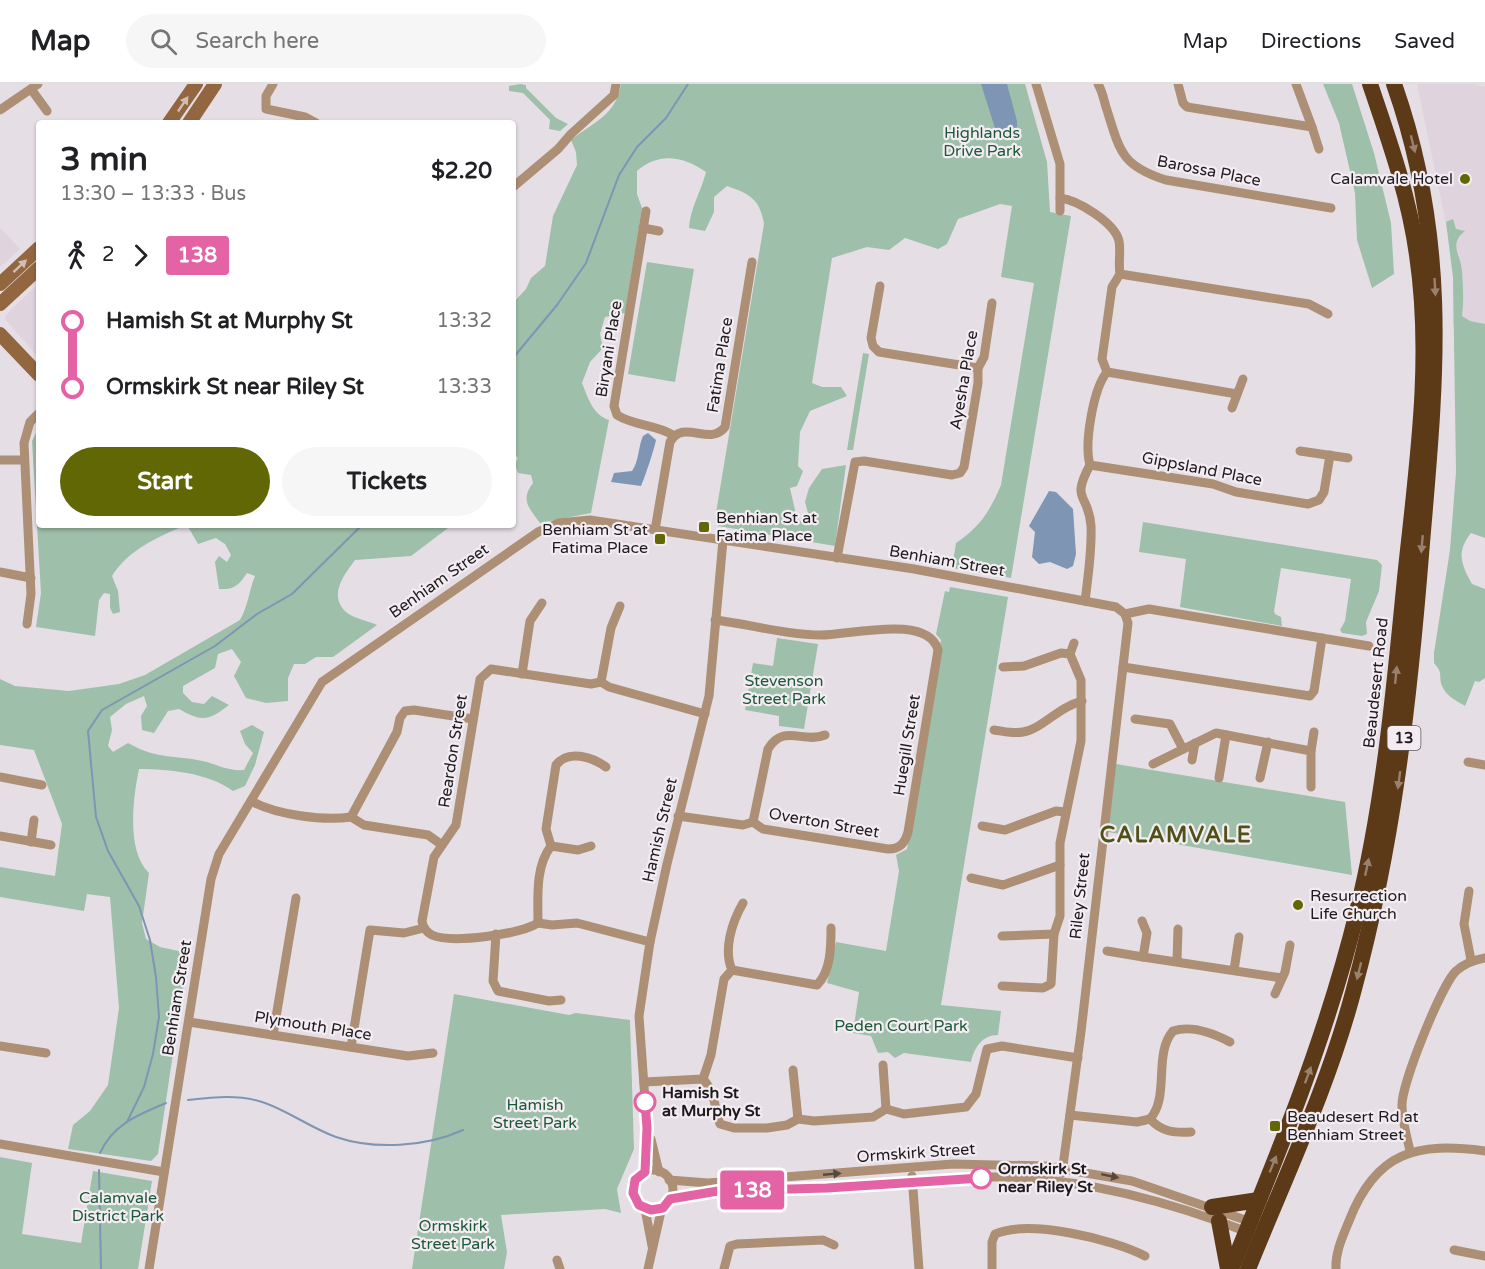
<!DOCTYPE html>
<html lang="en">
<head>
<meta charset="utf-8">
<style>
  body { margin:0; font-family:"Varela Round",sans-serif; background:#f6f6f6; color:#202124; height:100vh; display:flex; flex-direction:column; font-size:22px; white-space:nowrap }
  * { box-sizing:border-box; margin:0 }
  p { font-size:20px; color:#757577 }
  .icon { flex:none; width:33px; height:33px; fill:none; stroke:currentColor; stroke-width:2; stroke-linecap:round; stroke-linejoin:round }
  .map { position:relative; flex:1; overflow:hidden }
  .drawer { position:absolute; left:36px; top:36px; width:480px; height:408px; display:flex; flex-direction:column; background:#fff; border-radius:6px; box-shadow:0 2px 4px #0004 }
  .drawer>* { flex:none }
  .badge { padding:0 12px; border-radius:4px; font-size:21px; line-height:39px }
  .map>.badge { position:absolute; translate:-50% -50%; box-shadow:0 0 0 3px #fff }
  .legs { display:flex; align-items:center; gap:9px; height:66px; padding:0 24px; font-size:20px }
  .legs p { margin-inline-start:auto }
  .summary { display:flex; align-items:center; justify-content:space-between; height:102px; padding:0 24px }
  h1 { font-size:33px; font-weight:700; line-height:45px }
  .primary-button { display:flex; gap:12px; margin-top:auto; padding:12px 24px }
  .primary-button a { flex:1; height:69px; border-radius:36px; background:#626705; color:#fff; font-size:24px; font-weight:700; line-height:69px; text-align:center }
  .primary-button a+a { background:#f6f6f6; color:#202124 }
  ul { padding:0 24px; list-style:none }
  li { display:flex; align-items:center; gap:21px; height:66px; font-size:22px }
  li i { display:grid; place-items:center; width:9px; height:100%; margin:0 8px; background:currentColor }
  li i::after { content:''; width:15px; height:15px; margin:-8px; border:4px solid; border-radius:50%; background:#fff }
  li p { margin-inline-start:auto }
  li:first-child i { background:linear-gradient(#0000 50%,currentColor 0) }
  li:last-child i { background:linear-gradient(currentColor 50%,#0000 0) }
  header { display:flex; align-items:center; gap:36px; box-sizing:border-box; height:84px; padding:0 30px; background:#fff; border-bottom:2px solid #e0e0e0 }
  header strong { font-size:28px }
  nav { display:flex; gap:33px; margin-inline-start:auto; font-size:21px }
  .search { width:420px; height:54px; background:#f6f6f6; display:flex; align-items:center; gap:15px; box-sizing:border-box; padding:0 21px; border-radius:33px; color:#757577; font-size:22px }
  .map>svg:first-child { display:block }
  .built { fill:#dfd3de }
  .green { fill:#9ebfa9 }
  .water { fill:#7e95b4 }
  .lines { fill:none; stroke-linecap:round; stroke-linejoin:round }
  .stream { stroke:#7e95b4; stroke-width:2 }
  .street { stroke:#ad8f75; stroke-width:9 }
  .secondary { stroke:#926740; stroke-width:14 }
  .highway { stroke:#5c3917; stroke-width:16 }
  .oneway { fill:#d1bdb4 }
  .oneway2 { fill:#98816f }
  .oneway3 { fill:#574940 }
  .line-1-casing { stroke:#fff; stroke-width:14 }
  .line-1 { stroke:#e463a4; stroke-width:9 }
  .poi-dot { fill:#626705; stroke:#f3ecf2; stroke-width:2 }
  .stop-1-dot { fill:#fff; stroke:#e463a4; stroke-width:3 }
  .labels { text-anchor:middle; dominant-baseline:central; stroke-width:4.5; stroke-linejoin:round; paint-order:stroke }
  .shield { fill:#f3ecf2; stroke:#5e5a5d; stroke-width:1.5 }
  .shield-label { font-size:15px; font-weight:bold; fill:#1e1b1d }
  .park-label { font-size:16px; fill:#1c5938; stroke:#f3ecf2 }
  .street-label { font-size:16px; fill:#1e1b1d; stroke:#f3ecf2 }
  .poi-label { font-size:16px; fill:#1e1b1d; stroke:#f3ecf2; text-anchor:start }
  .stop-label { font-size:16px; font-weight:bold; fill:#1e1b1d; stroke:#f3ecf2; text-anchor:start }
  .district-label { font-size:22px; font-weight:bold; letter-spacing:1.5px; fill:#4e5217; stroke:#f3ecf2 }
</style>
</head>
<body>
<header>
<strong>Map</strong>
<div class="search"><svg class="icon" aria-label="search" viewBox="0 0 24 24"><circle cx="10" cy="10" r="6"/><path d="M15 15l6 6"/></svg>Search here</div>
<nav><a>Map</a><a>Directions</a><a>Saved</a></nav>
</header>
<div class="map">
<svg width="1485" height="1185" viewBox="0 0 1485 1185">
  <rect width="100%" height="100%" fill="#e5dfe5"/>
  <g class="built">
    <path d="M 1417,0 L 1475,0 L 1485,3 L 1485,246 L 1453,242 L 1453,193 L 1450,159 Z"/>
    <path d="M 0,144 L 20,165 L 0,183 Z"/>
    <path d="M 39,199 L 39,274 L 5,235 L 6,231 Z"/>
  </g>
  <g class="green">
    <path d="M 520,0 L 526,1 L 526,4 L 556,34 L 568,40 L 560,47 L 549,45 L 550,36 L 523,9 L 509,7 L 509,2 Z"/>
    <path d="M 621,0 L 1025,0 L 1047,78 L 1050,128 L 1071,132 L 1011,494 L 952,484 L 956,459 C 980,443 990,427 1001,401 L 1034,199 L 1001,193 L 1012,122 L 1000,120 L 958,135 L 947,160 L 938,165 L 905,154 L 889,166 L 867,163 L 832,174 L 812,299 L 822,303 L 841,303 L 847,312 L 810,327 L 800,348 L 798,382 L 803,387 L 797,402 L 790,404 L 797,435 L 804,439 L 810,437 L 805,418 L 809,404 L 822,385 L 846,381 L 835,462 L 718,442 L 715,435 L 764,140 C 760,115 750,110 727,102 L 714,113 L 714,128 L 705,147 L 689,144 C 690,124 701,108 706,88 C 683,72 659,68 637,87 L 637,110 L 642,124 L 625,229 L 605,233 L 600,250 L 603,264 L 590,278 L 582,299 C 588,314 593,331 609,336 L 591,429 L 540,439 C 529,424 520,416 533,399 L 531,391 L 518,389 L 515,380 L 518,374 L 513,369 L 513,219 L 526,205 L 531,194 L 545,182 L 553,132 L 577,81 L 576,68 L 571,56 C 593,38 616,32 621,0 Z"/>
    <path d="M 1323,0 L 1352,0 L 1374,69 L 1391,139 L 1394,190 L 1372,204 L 1357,156 L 1355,109 L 1339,39 Z"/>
    <path d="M 1453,135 L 1456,145 L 1465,147 C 1448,160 1461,171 1462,187 C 1463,202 1464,217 1462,232 L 1470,237 L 1485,240 L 1485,454 L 1471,449 C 1456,468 1461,480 1472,500 L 1485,505 L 1485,594 L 1479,598 L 1475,597 L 1465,622 C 1457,617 1446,612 1442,602 C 1438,591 1444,590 1434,579 L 1434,569 L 1450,466 L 1456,388 L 1453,193 L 1446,138 Z"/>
    <path d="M 647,178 L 694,185 L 675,298 L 628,290 Z"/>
    <path d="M 863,269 L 869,270 L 853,366 L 847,366 Z"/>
    <path d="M 39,343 L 39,441 L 186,441 C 158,453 129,465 112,492 L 118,507 L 120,528 L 113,530 L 110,524 L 110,510 L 104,509 L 99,516 L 95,552 L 36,543 L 41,509 L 32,357 Z"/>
    <path d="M 1143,438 L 1377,476 L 1382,481 L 1379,507 L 1366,538 L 1367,550 L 1362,552 L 1342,549 L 1340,546 L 1345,537 L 1351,495 L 1281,484 L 1274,527 L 1275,530 L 1281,533 L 1282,542 L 1180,523 L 1186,475 L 1139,468 Z"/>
    <path d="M 187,441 L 452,441 L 411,472 L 355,476 C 344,491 328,511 346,528 C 352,534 369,537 377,541 L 333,573 L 316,573 L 305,580 L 294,580 L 288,594 L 288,617 L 266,619 L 246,614 L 234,592 L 241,578 L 232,565 L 218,570 L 215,584 L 183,602 L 183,609 L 192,618 L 204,620 L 212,612 L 229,621 C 208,637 202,638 179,625 L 168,627 L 154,649 L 142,646 L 141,632 L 147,622 L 144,612 L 126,620 L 110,633 L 112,646 L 108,662 L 113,668 L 128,659 C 160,677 175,670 207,678 C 220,682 229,687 244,686 L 253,669 L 245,660 L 240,647 L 252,641 L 264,648 L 255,681 L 245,702 L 233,707 C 209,689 169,685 139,685 C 133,714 126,767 149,789 L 142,839 L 146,855 L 160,863 L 188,869 L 158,1070 L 151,1077 L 68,1065 L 73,1041 L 90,1027 L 108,1001 L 119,924 L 110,813 L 87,810 L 84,827 L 0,813 L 0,783 L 55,792 L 62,740 L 34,666 L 0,661 L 0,595 L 15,602 L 69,607 L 119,600 L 145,591 L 240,536 C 248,522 249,507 255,492 L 247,489 C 239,501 234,506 219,505 L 215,478 L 219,472 L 227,478 L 231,471 L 225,460 L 216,454 L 198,460 Z"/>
    <path d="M 950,503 L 1008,513 L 941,921 L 1001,927 L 998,951 C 982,951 974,964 971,978 L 904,969 L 895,974 L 888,968 L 878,969 L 871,952 L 853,949 L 859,908 L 827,899 L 836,858 L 886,867 L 899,787 L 896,771 L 907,765 L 941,556 L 936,550 L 945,507 L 949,508 Z"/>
    <path d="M 777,554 L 818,560 L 804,645 L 779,642 L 779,632 L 745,626 L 753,579 L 773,582 Z"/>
    <path d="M 1116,680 L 1345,718 L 1352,791 L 1108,748 Z"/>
    <path d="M 454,910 L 569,931 L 576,929 L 630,936 L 634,1065 L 617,1105 L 621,1129 L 605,1125 L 501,1131 L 507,1168 L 504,1185 L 412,1185 Z"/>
    <path d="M 0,1073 L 32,1079 L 22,1150 L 81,1159 L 93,1087 L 152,1097 L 138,1185 L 0,1185 Z"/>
  </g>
  <g class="water">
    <path d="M 981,0 L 1007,0 L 1017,37 L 1017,51 L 1004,52 L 995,44 Z"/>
    <path d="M 648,349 L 656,356 C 655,363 644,396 641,402 L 611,398 L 614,389 L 632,387 C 639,378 638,363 643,352 Z"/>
    <path d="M 1049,407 L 1056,408 L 1073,425 L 1076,470 L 1073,482 L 1067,485 L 1050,478 L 1039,480 L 1032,473 L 1035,448 L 1029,442 Z"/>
  </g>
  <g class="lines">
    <g class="stream">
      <path d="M 513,274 L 557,221 L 586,179 L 619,91 L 637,63 L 666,34 L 688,0"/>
      <path d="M 188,1016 C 214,1013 240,1010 265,1019 C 290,1028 311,1044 336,1053 C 374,1066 426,1063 463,1046"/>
      <path d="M 127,1038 L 144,1003 L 153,970 L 159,933 L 156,893 L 150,856 L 139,822 L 108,767 L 96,733 L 88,647 L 102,626 L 215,562 L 257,530 L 292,510 L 362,441"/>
      <path d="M 100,1069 C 113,1040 138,1031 166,1019"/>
      <path d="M 99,1086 L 101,1185"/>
    </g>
    <g class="street">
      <path d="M 273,0 L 266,12 L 266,25 L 305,33 L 316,39"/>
      <path d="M 1036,0 L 1060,80 L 1060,127"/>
      <path d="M 1098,0 C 1103,8 1104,18 1107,26 C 1120,68 1122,82 1166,96 L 1331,124"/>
      <path d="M 1178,0 L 1183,19 L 1187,23 L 1312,43 L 1296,0"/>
      <path d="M 31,5 L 47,27"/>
      <path d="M 0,26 L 38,0"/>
      <path d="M 1312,43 L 1319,65"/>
      <path d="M 513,103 L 558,65 L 571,50 L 614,11 L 616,0"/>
      <path d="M 1060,114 C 1078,116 1115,139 1119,157 C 1121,167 1118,179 1120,190 L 1112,203 L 1102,275 L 1107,288 C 1093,305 1084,360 1090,381 C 1070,418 1089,409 1091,442 C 1092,467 1088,493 1085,517"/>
      <path d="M 646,127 L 614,322 L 617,331 C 634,342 655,340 673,351"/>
      <path d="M 643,144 L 659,147"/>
      <path d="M 1120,190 L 1309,220 L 1328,230"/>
      <path d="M 880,202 L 871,254 L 873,262 L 879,268 L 978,284"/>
      <path d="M 1107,288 L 1237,310"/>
      <path d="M 1232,324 L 1243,295"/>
      <path d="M 1300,367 L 1348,374"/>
      <path d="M 0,376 L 24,376"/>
      <path d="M 1090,381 L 1213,400 L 1236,408 L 1308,420 L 1319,416 L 1324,408 L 1330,371"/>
      <path d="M 655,446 L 670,358 C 683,334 710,363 725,343 L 752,178"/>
      <path d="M 837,474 L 855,378 L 864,377 L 952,391 L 960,389 L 964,383 L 978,299 L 978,284 L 984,273 L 992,219"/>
      <path d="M 0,488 L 31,494"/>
      <path d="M 27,540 L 31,510 L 24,359 L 30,338 L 39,329"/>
      <path d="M 1003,583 L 1024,582 L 1061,569 L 1070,570"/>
      <path d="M 1123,583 L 1310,612 L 1314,607 L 1322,554"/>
      <path d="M 522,590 L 530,537 L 542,519"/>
      <path d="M 601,598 L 611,544 L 620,522"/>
      <path d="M 1135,635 L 1170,640 L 1183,665"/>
      <path d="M 994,646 C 1003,647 1014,650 1023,648 C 1042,645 1058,623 1082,617"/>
      <path d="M 1311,667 L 1314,648"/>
      <path d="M 1192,676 L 1195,659"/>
      <path d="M 1468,678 L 1485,681"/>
      <path d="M 1153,680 L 1216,649 L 1311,667 L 1311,703"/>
      <path d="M 0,693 L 42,701"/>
      <path d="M 1219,694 L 1226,651"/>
      <path d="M 1260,694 L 1268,658"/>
      <path d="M 251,717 C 276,731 324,737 351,733 L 364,741 L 428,751 L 442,761"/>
      <path d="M 678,732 L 743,741 L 753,738 L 763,745 L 888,765 C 900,765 905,759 908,748 L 938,566 C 928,529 847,552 819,551 C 785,551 749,540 715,536"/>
      <path d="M 351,733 L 397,648 L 400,634 L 405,627 L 414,626 L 473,635"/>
      <path d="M 753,738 L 768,665 C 784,639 803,660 825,651"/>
      <path d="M 982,742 L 1005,746 L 1056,727 L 1065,728"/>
      <path d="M 0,752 L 51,761"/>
      <path d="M 31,758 L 34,736"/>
      <path d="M 551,762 L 578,766 L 591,762"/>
      <path d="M 971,794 L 1003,801 L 1060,781"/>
      <path d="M 1469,807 L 1464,840 L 1471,876"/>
      <path d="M 1142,837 L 1147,849 L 1143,873 L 1282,894"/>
      <path d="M 538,839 C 538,813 535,783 551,762 L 546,745 L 556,681 C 568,665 592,673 606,683"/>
      <path d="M 496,850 L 493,897 L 498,907 L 549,917 L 561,916"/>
      <path d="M 1002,852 L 1054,850"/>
      <path d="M 650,858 L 577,839 L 552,841 L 538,839 C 521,850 452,860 432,851 C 426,848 423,843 422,837 L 434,773 L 456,741 L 480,595 L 491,585 L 591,600 L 601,598 L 609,603 L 705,630"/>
      <path d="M 1107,867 L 1143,873"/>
      <path d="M 1177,876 L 1178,845"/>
      <path d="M 732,886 L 817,901 C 831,887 831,863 831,844"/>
      <path d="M 1234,886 L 1239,853"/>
      <path d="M 1002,902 L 1043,904 L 1051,900 L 1054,850 L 1060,832 L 1060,759 L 1081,657 L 1081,596 L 1070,570 L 1074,559"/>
      <path d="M 1275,910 L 1285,888 L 1290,861"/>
      <path d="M 189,938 L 408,972 L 433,969"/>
      <path d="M 273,951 L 296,814"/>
      <path d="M 0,962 L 46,969"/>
      <path d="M 351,963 L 370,846 L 404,849 L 424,844"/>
      <path d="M 883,981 L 886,1025"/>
      <path d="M 793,986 L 798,1035"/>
      <path d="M 703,995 L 711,971 L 724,895 L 732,886 C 723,866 732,838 743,819"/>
      <path d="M 644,998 L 703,995 C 716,1009 714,1024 720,1040 L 734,1044 L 767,1044 L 787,1041 L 798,1035 L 814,1037 L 873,1033 L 886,1025 L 904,1030 L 966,1023 L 976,1010 L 987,965 L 1002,962 L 1078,974"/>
      <path d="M 1070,1031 L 1137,1038 L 1150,1035 C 1170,1013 1153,970 1173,947 C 1191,941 1213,949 1230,958"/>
      <path d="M 1150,1035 C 1162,1048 1174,1049 1191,1048"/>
      <path d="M 651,1055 L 659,1088"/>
      <path d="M 0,1060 L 164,1088"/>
      <path d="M 1410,1067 C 1407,1053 1402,1037 1402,1022 C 1401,1001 1441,902 1456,887 C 1465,879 1474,876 1485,874"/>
      <circle cx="653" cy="1106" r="20"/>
      <path d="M 646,1088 L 647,1044 L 639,932 L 650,858 L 667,780 L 709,612 L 723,456"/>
      <path d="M 1062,1089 L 1081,948 L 1128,539 L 1125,530"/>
      <path d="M 912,1092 L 919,1185"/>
      <path d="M 669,1096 L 708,1099 L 953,1080 L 1045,1082 L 1132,1097 L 1254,1139"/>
      <path d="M 670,1115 C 722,1101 776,1107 829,1104 C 887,1100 944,1092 1002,1093 C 1088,1095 1171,1118 1250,1149"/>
      <path d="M 645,1125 L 652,1162"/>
      <path d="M 1454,1166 L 1485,1172"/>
      <path d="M 557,1176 L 560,1185"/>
      <path d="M 149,1185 L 211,795 L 219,770 L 322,598 L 538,448 L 559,439 L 590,436 L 914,485 L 1116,523 L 1125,530 L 1149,525 L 1369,562"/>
      <path d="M 648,1185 L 662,1123"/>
      <path d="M 724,1185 L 730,1162 L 737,1160 L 823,1156 L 834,1161"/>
      <path d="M 992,1185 L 992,1158 L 995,1150 C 1029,1135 1112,1155 1145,1172"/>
      <path d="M 1336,1185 C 1335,1168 1343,1152 1349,1137 C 1376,1067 1417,1058 1485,1067"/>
    </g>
    <g class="secondary">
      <path d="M 169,39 L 196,0"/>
      <path d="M 189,39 L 215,0"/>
      <path d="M 0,200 L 39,164"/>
      <path d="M 0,220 L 39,184"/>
      <path d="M 0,250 L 39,291"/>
    </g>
    <g class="highway">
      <path d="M 1212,1123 L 1259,1116"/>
      <path d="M 1219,1137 L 1228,1185"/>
      <path d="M 1231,1185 C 1279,1068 1327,951 1357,828 C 1384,718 1394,606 1405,494 C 1416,387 1433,278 1417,171 C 1409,112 1389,56 1370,0"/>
      <path d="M 1248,1185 C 1285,1093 1329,1001 1354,905 C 1393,761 1409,620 1421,471 C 1435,303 1452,164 1394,0"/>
    </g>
  </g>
  <defs><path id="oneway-solid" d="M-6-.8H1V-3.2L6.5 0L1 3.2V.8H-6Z" transform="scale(1.5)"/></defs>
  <g class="oneway">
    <use href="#oneway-solid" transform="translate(183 20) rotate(-56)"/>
    <use href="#oneway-solid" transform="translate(20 182) rotate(-43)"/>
  </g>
  <g class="oneway2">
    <use href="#oneway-solid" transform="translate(1413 60) rotate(76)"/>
    <use href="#oneway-solid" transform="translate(1435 203) rotate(87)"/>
    <use href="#oneway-solid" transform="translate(1422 460) rotate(95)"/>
    <use href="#oneway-solid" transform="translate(1396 591) rotate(-84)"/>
    <use href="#oneway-solid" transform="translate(1399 696) rotate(98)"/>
    <use href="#oneway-solid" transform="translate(1367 783) rotate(-78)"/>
    <use href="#oneway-solid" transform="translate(1359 887) rotate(104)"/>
    <use href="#oneway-solid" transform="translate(1308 991) rotate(-70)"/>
    <use href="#oneway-solid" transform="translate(1273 1080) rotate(-68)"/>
  </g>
  <g class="oneway3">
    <use href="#oneway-solid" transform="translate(832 1090) rotate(-5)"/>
    <use href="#oneway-solid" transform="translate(1110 1092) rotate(12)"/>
  </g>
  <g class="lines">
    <defs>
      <path id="line-1" d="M 645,1018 L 647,1044 L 645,1088 L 635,1096 L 633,1109 L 639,1121 L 651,1126 L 663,1124 L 670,1115 L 718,1107 L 827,1104 L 981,1094"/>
    </defs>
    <use href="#line-1" class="line-1-casing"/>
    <use href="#line-1" class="line-1"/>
  </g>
  <g class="poi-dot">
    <circle cx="1465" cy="95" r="6"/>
    <rect x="698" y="437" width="12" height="12" rx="3"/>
    <rect x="654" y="449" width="12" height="12" rx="3"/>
    <circle cx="1298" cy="821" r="6"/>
    <rect x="1269" y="1036" width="12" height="12" rx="3"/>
  </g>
  <g class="stop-1-dot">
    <circle cx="645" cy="1018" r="10"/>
    <circle cx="981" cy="1094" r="10"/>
  </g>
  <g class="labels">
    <rect class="shield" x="1387.5" y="642" width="33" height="24" rx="4.5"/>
    <g class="shield-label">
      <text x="1404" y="654">13</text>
    </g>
    <g class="park-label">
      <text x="982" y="49">Highlands<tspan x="982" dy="18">Drive Park</tspan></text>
      <text x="784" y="597">Stevenson<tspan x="784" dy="18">Street Park</tspan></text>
      <text x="901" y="942">Peden Court Park</text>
      <text x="535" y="1021">Hamish<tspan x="535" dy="18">Street Park</tspan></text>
      <text x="118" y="1114">Calamvale<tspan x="118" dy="18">District Park</tspan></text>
      <text x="453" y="1142">Ormskirk<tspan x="453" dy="18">Street Park</tspan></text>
    </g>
    <g class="street-label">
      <text transform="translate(1209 87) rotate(11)">Barossa Place</text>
      <text transform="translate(609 265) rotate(-81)">Biryani Place</text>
      <text transform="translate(720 281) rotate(-81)">Fatima Place</text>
      <text transform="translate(964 296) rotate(-80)">Ayesha Place</text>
      <text transform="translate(1202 385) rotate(11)">Gippsland Place</text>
      <text transform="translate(947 477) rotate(10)">Benhiam Street</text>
      <text transform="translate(439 497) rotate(-35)">Benhiam Street</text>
      <text transform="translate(1376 599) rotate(-84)">Beaudesert Road</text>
      <text transform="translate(907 661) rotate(-81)">Huegill Street</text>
      <text transform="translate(453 667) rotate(-81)">Reardon Street</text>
      <text transform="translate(824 739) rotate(10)">Overton Street</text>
      <text transform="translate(660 746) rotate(-77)">Hamish Street</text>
      <text transform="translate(1080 812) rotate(-84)">Riley Street</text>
      <text transform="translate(177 914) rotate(-81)">Benhiam Street</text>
      <text transform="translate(313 942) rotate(9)">Plymouth Place</text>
      <text transform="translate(916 1069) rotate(-4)">Ormskirk Street</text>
    </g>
    <g class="poi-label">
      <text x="1453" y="95" text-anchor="end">Calamvale Hotel</text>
      <text x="716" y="434">Benhian St at<tspan x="716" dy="18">Fatima Place</tspan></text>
      <text x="648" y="446" text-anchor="end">Benhiam St at<tspan x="648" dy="18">Fatima Place</tspan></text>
      <text x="1310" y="812">Resurrection<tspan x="1310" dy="18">Life Church</tspan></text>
      <text x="1287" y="1033">Beaudesert Rd at<tspan x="1287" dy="18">Benhiam Street</tspan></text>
    </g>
    <g class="stop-label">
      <text x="662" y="1009">Hamish St<tspan x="662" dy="18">at Murphy St</tspan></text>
      <text x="998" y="1085">Ormskirk St<tspan x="998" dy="18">near Riley St</tspan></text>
    </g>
    <g class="district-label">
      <text x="1176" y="751">CALAMVALE</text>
    </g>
  </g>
</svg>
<b class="badge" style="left:752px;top:1106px;background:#e463a4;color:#fff">138</b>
<section class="drawer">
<div class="summary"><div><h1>3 min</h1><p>13:30 – 13:33 · Bus</p></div><b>$2.20</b></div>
<div class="legs"><svg class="icon" aria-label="walk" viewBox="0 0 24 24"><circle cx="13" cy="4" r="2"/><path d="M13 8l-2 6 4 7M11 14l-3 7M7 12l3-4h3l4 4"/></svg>2<svg class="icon" aria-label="forward" viewBox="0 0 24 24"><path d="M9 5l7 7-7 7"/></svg><b class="badge" style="background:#e463a4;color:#fff">138</b></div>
<ul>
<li><i style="color:#e463a4"></i><b>Hamish St at Murphy St</b><p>13:32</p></li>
<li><i style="color:#e463a4"></i><b>Ormskirk St near Riley St</b><p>13:33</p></li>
</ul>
<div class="primary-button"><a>Start</a><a>Tickets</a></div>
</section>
</div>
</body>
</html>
